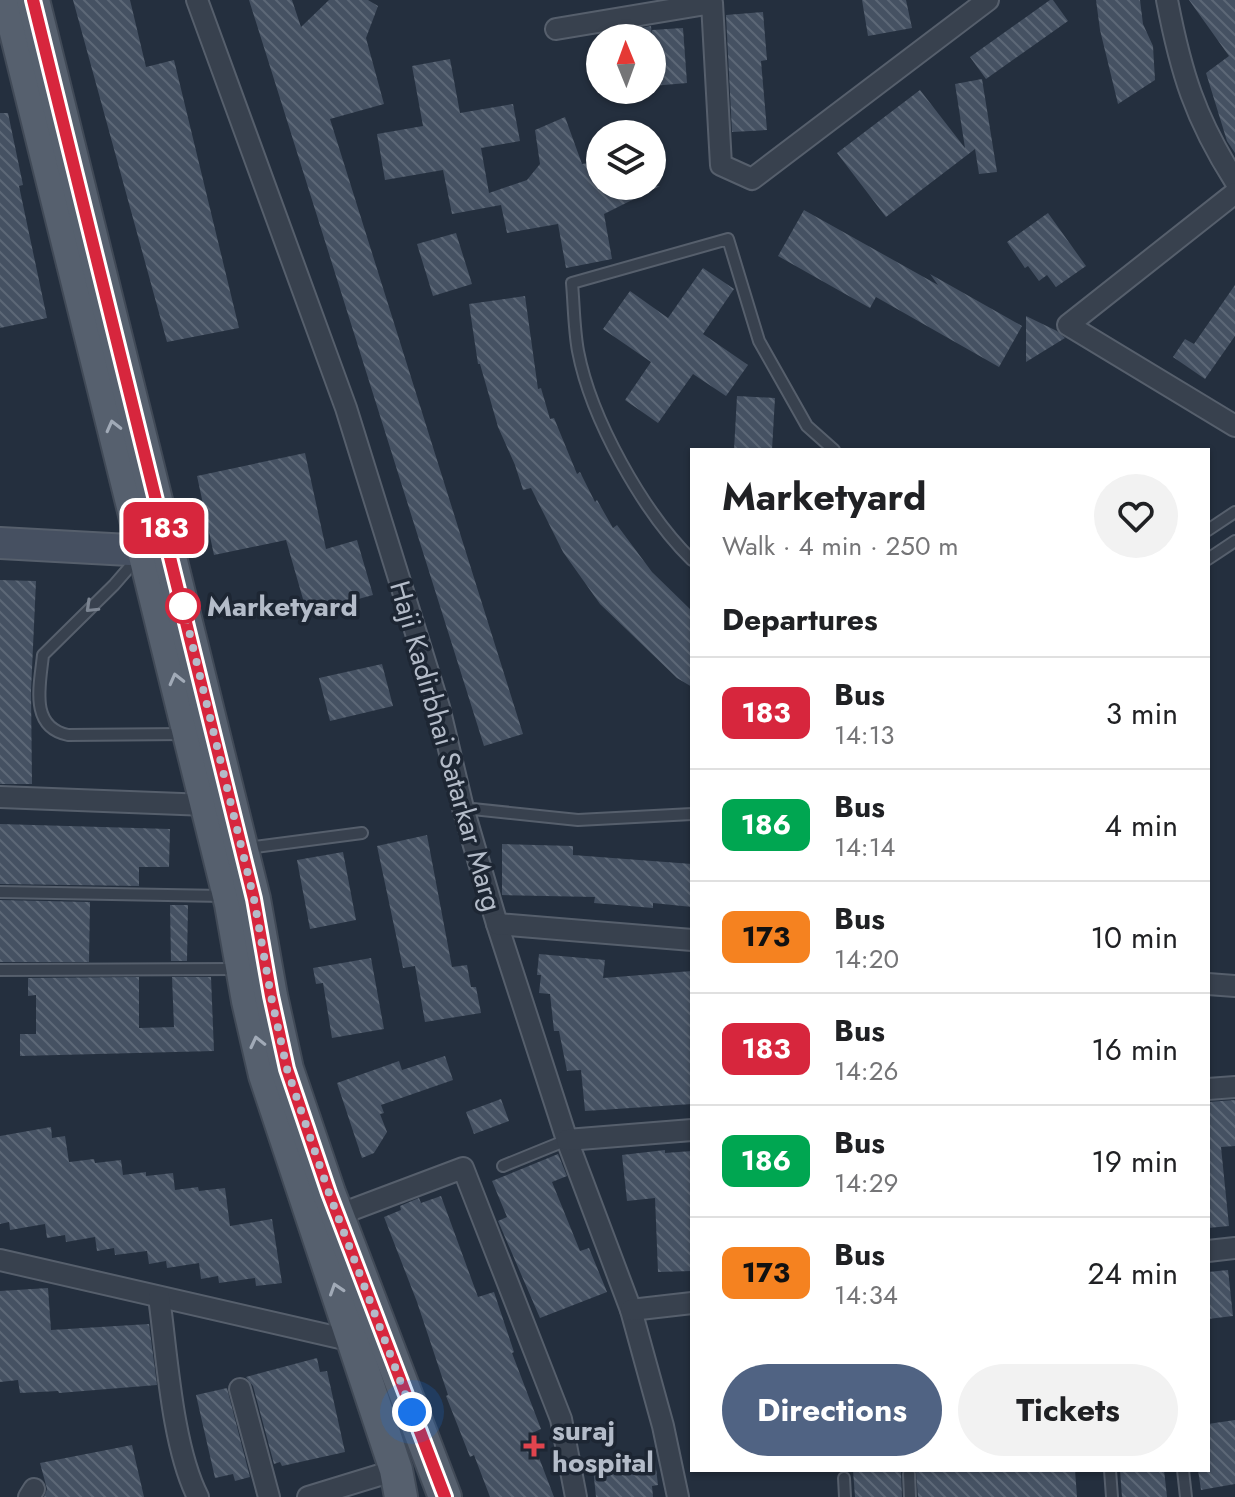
<!DOCTYPE html>
<html lang="en">
<head>
<meta charset="utf-8">
<style>
  body { margin:0; font-family:Jost,sans-serif; background:#f2f2f2; color:#202124; height:100vh; display:flex; flex-direction:column; font-size:30px; white-space:nowrap }
  * { box-sizing:border-box; margin:0 }
  p { font-size:26px; color:#757577 }
  .icon { flex:none; width:44px; height:44px; fill:none; stroke:currentColor; stroke-width:2; stroke-linecap:round; stroke-linejoin:round }
  .map { position:relative; flex:1; overflow:hidden }
  .details { position:absolute; left:690px; top:448px; width:520px; height:1024px; display:flex; flex-direction:column; background:#fff; border-radius:0px; box-shadow:0 2px 6px #0004 }
  .details>* { flex:none }
  .badge { padding:0 16px; border-radius:12px; font-size:28px; line-height:52px }
  .needle { width:52px; rotate:359deg }
  .tools { position:absolute; left:586px; top:24px; display:grid; gap:16px }
  .tools a { display:grid; place-items:center; width:80px; height:80px; border-radius:50%; background:#fff; box-shadow:0 2px 6px #0004; font-size:40px }
  .you { position:absolute; width:40px; height:40px; margin:-20px; border:6px solid #fff; border-radius:50%; background:#1a73e8; box-shadow:0 0 0 12px #1a73e833 }
  .map>.badge { position:absolute; translate:-50% -50%; box-shadow:0 0 0 4px #fff }
  h2 { padding:0 32px; font-size:30px; line-height:72px }
  .round { display:grid; place-items:center; flex:none; width:84px; height:84px; border-radius:42px; background:#f2f2f2 }
  .head { display:flex; align-items:center; justify-content:space-between; height:136px; padding:0 32px }
  h1 { font-size:38px; font-weight:700; line-height:60px }
  .button { display:flex; gap:16px; margin-top:auto; padding:16px 32px }
  .button a { flex:1; height:92px; border-radius:48px; background:#506383; color:#fff; font-size:32px; font-weight:700; line-height:92px; text-align:center }
  .button a+a { background:#f2f2f2; color:#202124 }
  ul { padding:0; list-style:none }
  li { display:flex; align-items:center; gap:24px; height:112px; padding:0 32px; border-top:2px solid #e0e0e0 }
  li div { flex:1 }
  li b { display:block; font-size:30px }
  li em { font-style:normal }
  li .badge { min-width:88px; font-weight:700; text-align:center }
  .map>svg:first-child { display:block }
  .building { fill:url(#building-back-hatch) }
  .lines { fill:none; stroke-linecap:round; stroke-linejoin:round }
  .lane-casing { stroke:#565f6c; stroke-width:14 }
  .street-casing { stroke:#565f6c; stroke-width:24 }
  .secondary-casing { stroke:#565f6c; stroke-width:34 }
  .primary-casing { stroke:#414a57; stroke-width:36 }
  .lane { stroke:#38414e; stroke-width:10 }
  .street { stroke:#38414e; stroke-width:20 }
  .secondary { stroke:#465061; stroke-width:30 }
  .primary { stroke:#56606e; stroke-width:32 }
  .oneway { stroke:#a1aab7 }
  .oneway2 { stroke:#7c8592 }
  .line-casing { stroke:#fff; stroke-width:18 }
  .line { stroke:#d7263d; stroke-width:12 }
  .walk { stroke:#b4bcc9; stroke-width:8; stroke-dasharray:0 14.4 }
  .stop-dot { fill:#fff; stroke:#d7263d; stroke-width:4 }
  .health-dot { fill:#e0444e; stroke:#1d2633; stroke-width:3 }
  .labels { text-anchor:middle; dominant-baseline:central; stroke-width:7; stroke-linejoin:round; paint-order:stroke }
  .stop-label { font-size:28px; font-weight:bold; fill:#b4bcc9; stroke:#1d2633; text-anchor:start }
  .street-label { font-size:28px; fill:#b4bcc9; stroke:#1d2633 }
  .poi-label { font-size:28px; font-weight:bold; fill:#b4bcc9; stroke:#1d2633; text-anchor:start }
</style>
</head>
<body>
<div class="map">
<svg width="1235" height="1497" viewBox="0 0 1235 1497">
  <defs>
    <pattern id="building-back-hatch" width="6" height="6" patternUnits="userSpaceOnUse" patternTransform="scale(2)"><rect width="6" height="6" fill="#455162"/><path d="M-1 5l2 2M0 0l6 6M5-1l2 2" fill="none" stroke="#5d6877"/></pattern>
  </defs>
  <rect width="100%" height="100%" fill="#242f3e"/>
  <g class="building">
    <path d="M 73,0 L 130,0 L 146,67 L 174,60 L 239,328 L 167,342 Z"/>
    <path d="M 249,0 L 292,0 L 301,27 L 329,0 L 368,0 L 378,6 L 366,38 L 384,104 L 330,119 L 523,734 L 484,746 Z"/>
    <path d="M 862,0 L 906,0 L 912,28 L 868,36 Z"/>
    <path d="M 1050,0 L 1053,0 L 1068,21 L 986,79 L 970,57 Z"/>
    <path d="M 1096,0 L 1140,0 L 1143,24 L 1153,46 L 1155,80 L 1118,104 L 1100,30 Z"/>
    <path d="M 1189,0 L 1235,0 L 1235,153 L 1227,141 L 1206,73 L 1229,56 Z"/>
    <path d="M 763,12 L 767,60 L 761,61 L 767,130 L 732,132 L 726,15 Z"/>
    <path d="M 651,26 L 652,38 L 613,38 L 613,33 Z"/>
    <path d="M 683,28 L 687,83 L 652,86 L 652,30 Z"/>
    <path d="M 450,59 L 460,113 L 513,104 L 520,141 L 481,148 L 489,193 L 527,180 L 540,164 L 535,130 L 565,117 L 582,164 L 600,161 L 600,186 L 660,186 L 604,214 L 612,259 L 566,268 L 558,224 L 507,233 L 501,205 L 452,214 L 443,170 L 385,180 L 377,134 L 423,126 L 412,66 Z"/>
    <path d="M 982,79 L 997,172 L 979,174 L 975,149 L 886,217 L 837,153 L 920,90 L 965,148 L 955,84 Z"/>
    <path d="M 0,113 L 8,113 L 23,185 L 19,186 L 47,318 L 0,328 Z"/>
    <path d="M 804,210 L 938,285 L 930,274 L 1022,326 L 999,367 L 876,297 L 870,308 L 778,256 Z"/>
    <path d="M 1048,213 L 1086,266 L 1056,287 L 1047,275 L 1039,281 L 1028,266 L 1025,268 L 1007,242 Z"/>
    <path d="M 456,233 L 472,284 L 433,296 L 417,244 Z"/>
    <path d="M 703,268 L 734,289 L 703,334 L 748,365 L 726,396 L 693,374 L 658,423 L 625,400 L 651,362 L 603,329 L 630,291 L 668,318 Z"/>
    <path d="M 1235,285 L 1235,336 L 1205,379 L 1173,357 L 1185,339 L 1194,344 Z"/>
    <path d="M 525,296 L 538,389 L 541,388 L 550,419 L 554,418 L 577,474 L 580,472 L 595,502 L 597,500 L 613,528 L 617,525 L 652,572 L 692,611 L 692,687 L 677,678 L 600,604 L 563,552 L 531,488 L 523,490 L 515,465 L 498,427 L 480,364 L 478,364 L 469,304 Z"/>
    <path d="M 1026,316 L 1057,331 L 1065,338 L 1026,362 Z"/>
    <path d="M 737,396 L 775,398 L 772,450 L 734,450 Z"/>
    <path d="M 305,453 L 326,549 L 357,540 L 373,595 L 307,613 L 286,540 L 214,555 L 197,476 Z"/>
    <path d="M 0,580 L 36,581 L 31,691 L 32,784 L 0,784 Z"/>
    <path d="M 382,664 L 393,706 L 330,721 L 319,678 Z"/>
    <path d="M 0,824 L 170,829 L 169,867 L 139,867 L 139,886 L 0,884 Z"/>
    <path d="M 427,835 L 452,967 L 467,965 L 471,987 L 476,987 L 481,1013 L 425,1022 L 415,966 L 403,968 L 377,846 Z"/>
    <path d="M 502,844 L 573,846 L 573,855 L 692,864 L 692,907 L 653,903 L 653,908 L 594,903 L 595,897 L 502,895 Z"/>
    <path d="M 343,852 L 356,920 L 310,929 L 297,860 Z"/>
    <path d="M 0,900 L 90,902 L 89,962 L 0,962 Z"/>
    <path d="M 170,905 L 188,905 L 187,961 L 171,961 Z"/>
    <path d="M 539,954 L 605,960 L 603,978 L 692,971 L 692,1104 L 585,1111 L 581,1070 L 567,1071 L 559,1031 L 554,1031 L 550,994 L 539,993 L 541,975 L 537,975 Z"/>
    <path d="M 371,958 L 384,1029 L 332,1038 L 323,983 L 316,984 L 313,968 Z"/>
    <path d="M 139,977 L 139,1028 L 174,1027 L 172,977 L 211,977 L 214,1051 L 20,1056 L 20,1034 L 36,1034 L 36,995 L 28,996 L 28,978 Z"/>
    <path d="M 445,1056 L 453,1080 L 381,1105 L 384,1113 L 380,1114 L 387,1132 L 374,1153 L 362,1158 L 337,1083 L 399,1061 L 402,1070 Z"/>
    <path d="M 501,1099 L 509,1121 L 474,1134 L 466,1112 Z"/>
    <path d="M 1235,1100 L 1235,1146 L 1221,1147 L 1229,1226 L 1208,1228 L 1208,1102 Z"/>
    <path d="M 51,1127 L 52,1138 L 65,1136 L 69,1162 L 94,1159 L 95,1163 L 121,1160 L 123,1175 L 146,1172 L 146,1176 L 173,1173 L 175,1190 L 198,1187 L 199,1191 L 225,1188 L 230,1226 L 272,1219 L 282,1283 L 256,1286 L 255,1278 L 219,1283 L 218,1276 L 201,1279 L 199,1263 L 167,1268 L 166,1261 L 149,1264 L 147,1251 L 115,1255 L 114,1248 L 97,1251 L 95,1237 L 66,1242 L 65,1235 L 47,1238 L 45,1224 L 10,1230 L 9,1222 L 0,1224 L 0,1136 Z"/>
    <path d="M 665,1150 L 665,1153 L 692,1151 L 692,1271 L 658,1272 L 655,1198 L 627,1201 L 622,1155 Z"/>
    <path d="M 558,1154 L 567,1176 L 552,1182 L 580,1251 L 589,1248 L 607,1292 L 540,1318 L 498,1221 L 507,1217 L 492,1181 Z"/>
    <path d="M 441,1196 L 478,1297 L 494,1292 L 514,1352 L 512,1353 L 541,1429 L 530,1434 L 554,1497 L 490,1497 L 474,1455 L 470,1457 L 446,1396 L 448,1395 L 417,1302 L 384,1217 L 401,1210 L 400,1206 L 414,1200 L 419,1198 L 421,1203 Z"/>
    <path d="M 1228,1270 L 1233,1316 L 1208,1319 L 1208,1272 Z"/>
    <path d="M 48,1288 L 51,1330 L 149,1324 L 157,1385 L 59,1393 L 58,1391 L 20,1393 L 18,1380 L 0,1382 L 0,1291 Z"/>
    <path d="M 317,1358 L 320,1372 L 327,1371 L 345,1452 L 282,1466 L 280,1462 L 274,1464 L 253,1386 L 246,1377 Z"/>
    <path d="M 227,1388 L 250,1477 L 235,1481 L 233,1474 L 215,1478 L 196,1395 Z"/>
    <path d="M 1235,1420 L 1235,1484 L 1201,1490 L 1198,1470 L 1208,1470 L 1208,1424 Z"/>
    <path d="M 132,1445 L 144,1497 L 44,1497 L 47,1489 L 40,1463 Z"/>
    <path d="M 655,1460 L 658,1485 L 652,1486 L 653,1497 L 596,1497 L 593,1468 Z"/>
    <path d="M 853,1470 L 898,1470 L 901,1472 L 902,1497 L 855,1497 Z"/>
    <path d="M 956,1470 L 1075,1470 L 1077,1497 L 918,1497 L 916,1472 Z"/>
    <path d="M 1120,1470 L 1164,1470 L 1167,1497 L 1122,1497 Z"/>
  </g>
  <g class="lines">
    <defs>
      <g id="lane">
        <path d="M 1208,530 L 1235,512"/>
        <path d="M 140,555 L 114,585 L 43,655 C 40,685 29,727 68,735 L 184,734"/>
        <path d="M 1208,559 L 1235,541"/>
        <path d="M 692,560 C 643,512 591,419 578,351 C 574,329 574,306 572,283 L 728,239 L 759,341 L 807,426 L 834,450"/>
        <path d="M 463,808 L 578,820 L 692,814"/>
        <path d="M 247,848 L 362,833"/>
        <path d="M 0,892 L 223,896"/>
        <path d="M 0,970 L 236,969"/>
        <path d="M 503,1166 L 567,1140"/>
        <path d="M 1110,1470 L 1112,1497"/>
        <path d="M 1183,1470 L 1186,1497"/>
        <path d="M 909,1474 L 910,1497"/>
        <path d="M 844,1478 L 845,1497"/>
      </g>
      <g id="street">
        <path d="M 197,0 L 346,408 L 439,707 L 463,808 L 497,924 L 567,1140 L 631,1310 L 663,1426 L 678,1497"/>
        <path d="M 1167,0 C 1181,73 1195,118 1235,181"/>
        <path d="M 556,29 L 712,3 L 721,165 L 752,179 L 988,0"/>
        <path d="M 1235,193 L 1068,325 L 1235,426"/>
        <path d="M 0,797 L 207,805"/>
        <path d="M 497,924 L 692,940"/>
        <path d="M 1208,984 L 1235,986"/>
        <path d="M 1208,1089 L 1235,1087"/>
        <path d="M 567,1140 L 692,1130"/>
        <path d="M 338,1215 L 463,1168 L 561,1419 L 576,1497"/>
        <path d="M 1208,1251 L 1235,1248"/>
        <path d="M 0,1260 L 353,1341"/>
        <path d="M 159,1297 C 167,1355 172,1446 198,1497"/>
        <path d="M 631,1310 L 692,1303"/>
        <path d="M 240,1389 L 269,1497"/>
        <path d="M 29,1497 L 34,1489"/>
        <path d="M 308,1497 L 396,1470"/>
      </g>
      <path id="secondary" d="M 0,543 L 166,552"/>
      <g id="primary">
        <path d="M 8,0 L 231,904 L 248,1001 L 265,1075 L 396,1470 L 401,1497"/>
        <path d="M 33,0 L 254,899 L 271,996 L 287,1069 L 329,1193 L 445,1497"/>
      </g>
    </defs>
    <use href="#lane" class="lane-casing"/>
    <use href="#street" class="street-casing"/>
    <use href="#secondary" class="secondary-casing"/>
    <use href="#primary" class="primary-casing"/>
    <use href="#lane" class="lane"/>
    <use href="#street" class="street"/>
    <use href="#secondary" class="secondary"/>
    <use href="#primary" class="primary"/>
  </g>
  <defs><path id="oneway-chevron" d="M-2-3.5L2.5 0L-2 3.5" fill="none" stroke-width="1.6" stroke-linecap="round" stroke-linejoin="round" transform="scale(2)"/></defs>
  <g class="oneway">
    <use href="#oneway-chevron" transform="translate(113 426) rotate(-104)"/>
    <use href="#oneway-chevron" transform="translate(176 679) rotate(-104)"/>
    <use href="#oneway-chevron" transform="translate(257 1042) rotate(-103)"/>
    <use href="#oneway-chevron" transform="translate(336 1289) rotate(-108)"/>
  </g>
  <use class="oneway2" href="#oneway-chevron" transform="translate(91 607) rotate(136)"/>
  <g class="lines">
    <defs>
      <path id="line" d="M 33,0 L 254,899 L 271,996 L 287,1069 L 329,1193 L 445,1497"/>
    </defs>
    <use href="#line" class="line-casing"/>
    <use href="#line" class="line"/>
    <path class="walk" d="M 183,606 L 254,899 L 271,996 L 287,1069 L 329,1193 L 412,1412"/>
  </g>
  <circle class="stop-dot" cx="183" cy="606" r="16"/>
  <path class="health-dot" d="M530 1434h8v8h8v8h-8v8h-8v-8h-8v-8h8z"/>
  <g class="labels">
    <g class="stop-label">
      <text x="207" y="606">Marketyard</text>
    </g>
    <g class="street-label">
      <text transform="translate(446 746) rotate(74)">Haji Kadirbhai Satarkar Marg</text>
    </g>
    <g class="poi-label">
      <text x="552" y="1430">suraj<tspan x="552" dy="32">hospital</tspan></text>
    </g>
  </g>
</svg>
<div class="tools">
<a><svg class="needle" viewBox="-14 -14 28 28"><path d="M0-13l5 13h-10z" fill="#e53935"/><path d="M0 13l5-13h-10z" fill="#757577"/></svg></a>
<a><svg class="icon" aria-label="layers" viewBox="0 0 24 24"><path d="M12 4l9 5-9 5-9-5zM3 14l9 5 9-5"/></svg></a>
</div>
<div class="you" style="left:412px;top:1412px"></div>
<b class="badge" style="left:164px;top:528px;background:#d7263d;color:#fff">183</b>
<section class="details">
<div class="head"><div><h1>Marketyard</h1><p>Walk · 4 min · 250 m</p></div><a class="round"><svg class="icon" aria-label="heart" viewBox="0 0 24 24"><path d="M12 20l-8-8c-3-5 5-10 8-4 3-6 11-1 8 4z"/></svg></a></div>
<h2>Departures</h2>
<ul>
<li><span class="badge" style="background:#d7263d;color:#fff">183</span><div><b>Bus</b><p>14:13</p></div><em>3 min</em></li>
<li><span class="badge" style="background:#00a651;color:#fff">186</span><div><b>Bus</b><p>14:14</p></div><em>4 min</em></li>
<li><span class="badge" style="background:#f58220;color:#111">173</span><div><b>Bus</b><p>14:20</p></div><em>10 min</em></li>
<li><span class="badge" style="background:#d7263d;color:#fff">183</span><div><b>Bus</b><p>14:26</p></div><em>16 min</em></li>
<li><span class="badge" style="background:#00a651;color:#fff">186</span><div><b>Bus</b><p>14:29</p></div><em>19 min</em></li>
<li><span class="badge" style="background:#f58220;color:#111">173</span><div><b>Bus</b><p>14:34</p></div><em>24 min</em></li>
</ul>
<div class="button"><a>Directions</a><a>Tickets</a></div>
</section>
</div>
</body>
</html>
